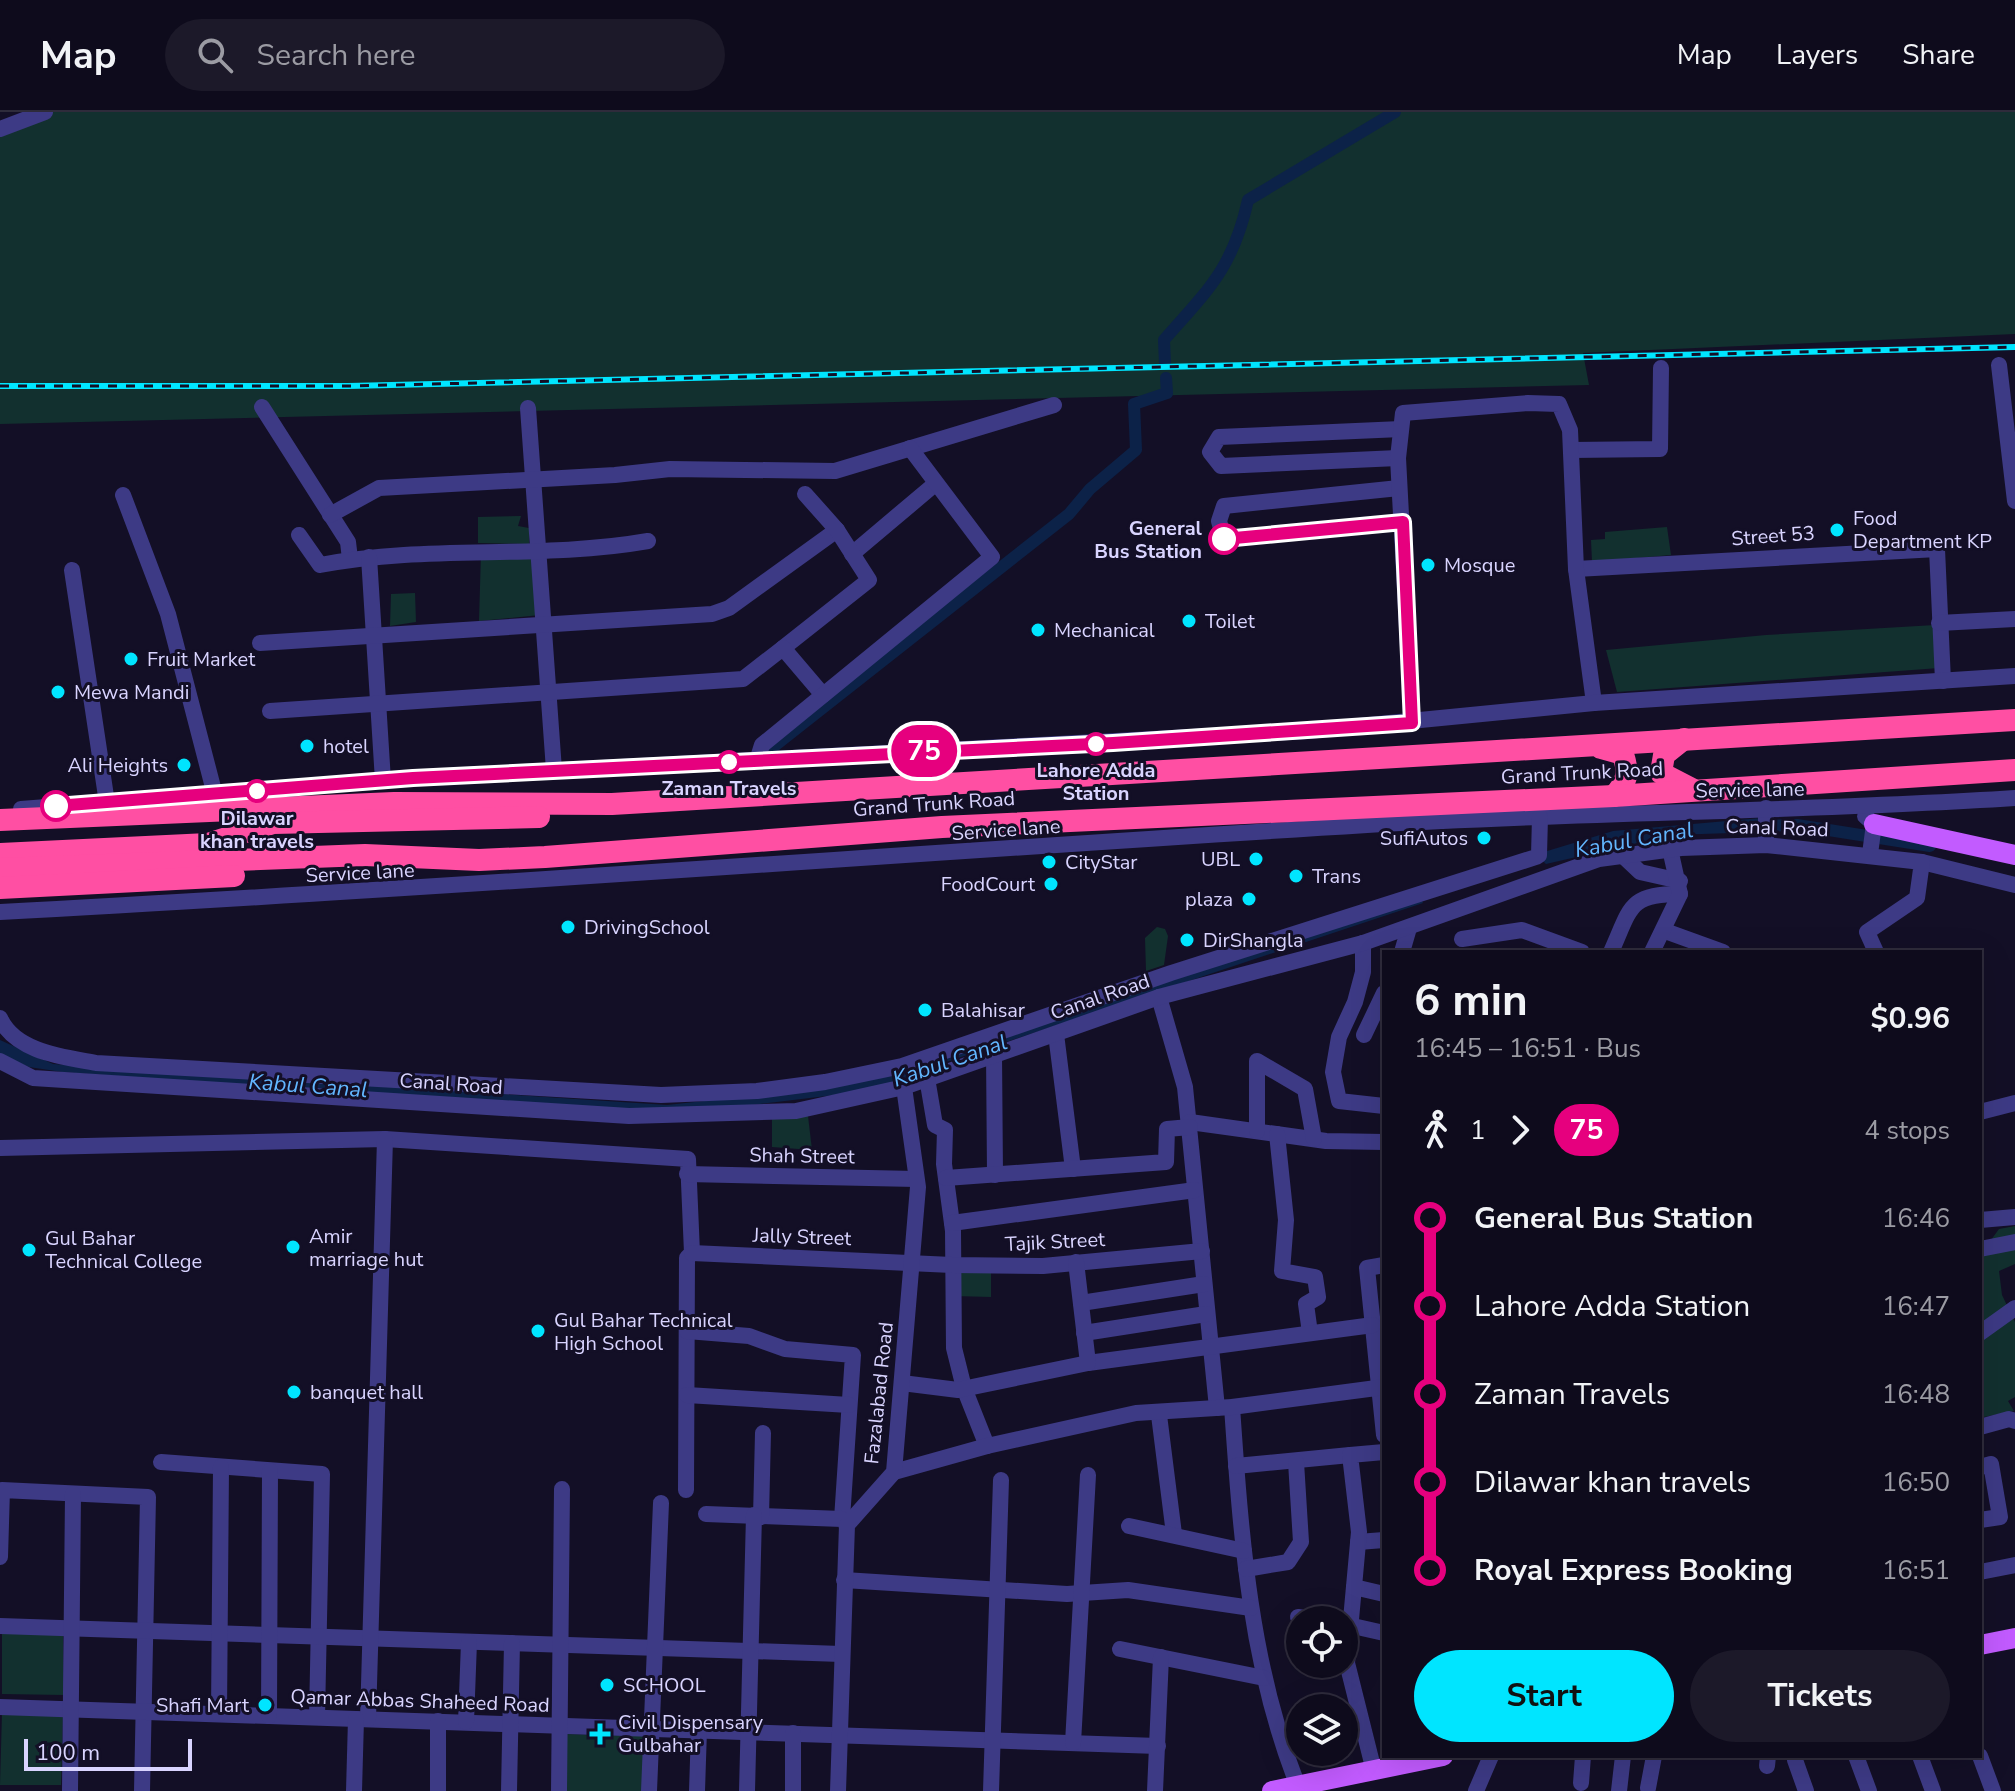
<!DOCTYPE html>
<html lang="en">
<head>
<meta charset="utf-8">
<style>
  body { margin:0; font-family:"Nunito Sans",sans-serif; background:#1c1929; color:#f1f3f6; height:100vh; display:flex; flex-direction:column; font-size:30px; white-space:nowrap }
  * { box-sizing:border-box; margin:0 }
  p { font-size:26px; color:#9b9ba3 }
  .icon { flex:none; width:44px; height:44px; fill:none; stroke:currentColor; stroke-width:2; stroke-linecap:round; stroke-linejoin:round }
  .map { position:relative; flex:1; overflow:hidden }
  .details { position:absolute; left:1382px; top:838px; width:600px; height:808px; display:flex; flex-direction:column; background:#0e0b1c; border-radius:0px; box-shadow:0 8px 32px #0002,0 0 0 2px #2e2b3b }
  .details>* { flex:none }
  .badge { padding:0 16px; border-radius:26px; font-size:28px; line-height:52px }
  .controls { position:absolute; left:1286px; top:1494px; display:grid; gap:16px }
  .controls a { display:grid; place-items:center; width:72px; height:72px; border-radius:50%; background:#0e0b1c; box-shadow:0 8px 32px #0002,0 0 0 2px #2e2b3b; font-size:40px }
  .scale { position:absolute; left:24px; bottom:20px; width:168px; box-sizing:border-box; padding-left:8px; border:4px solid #d9d4ff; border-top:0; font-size:22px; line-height:28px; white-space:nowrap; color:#d9d4ff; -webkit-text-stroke:6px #130f26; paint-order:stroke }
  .map>.badge { position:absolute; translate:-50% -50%; box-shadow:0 0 0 4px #fff }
  .legs { display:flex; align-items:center; gap:12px; height:88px; padding:0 32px; font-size:26px }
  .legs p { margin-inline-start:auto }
  .overview { display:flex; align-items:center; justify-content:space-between; height:136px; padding:0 32px }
  h1 { font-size:44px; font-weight:700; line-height:60px }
  .button { display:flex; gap:16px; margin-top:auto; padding:16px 32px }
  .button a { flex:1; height:92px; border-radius:48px; background:#00e5ff; color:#111; font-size:32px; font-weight:700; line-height:92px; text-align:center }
  .button a+a { background:#1c1929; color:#f1f3f6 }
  ul { padding:0 32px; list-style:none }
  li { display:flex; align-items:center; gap:28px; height:88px; font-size:30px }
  li i { display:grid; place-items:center; width:12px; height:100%; margin:0 10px; background:currentColor }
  li i::after { content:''; width:20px; height:20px; margin:-10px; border:6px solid; border-radius:50%; background:#0e0b1c }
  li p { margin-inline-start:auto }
  li:first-child i { background:linear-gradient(#0000 50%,currentColor 0) }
  li:last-child i { background:linear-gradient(currentColor 50%,#0000 0) }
  header { display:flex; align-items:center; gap:48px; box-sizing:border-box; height:112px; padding:0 40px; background:#0e0b1c; border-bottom:2px solid #2e2b3b }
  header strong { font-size:38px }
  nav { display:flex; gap:44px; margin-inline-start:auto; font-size:28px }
  .search { width:560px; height:72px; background:#1c1929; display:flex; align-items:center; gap:20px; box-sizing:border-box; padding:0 28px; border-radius:44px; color:#9b9ba3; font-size:30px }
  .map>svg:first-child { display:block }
  .green { fill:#12302f }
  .water { fill:#0c2248 }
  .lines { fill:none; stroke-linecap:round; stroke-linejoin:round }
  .canal { stroke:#0c2248; stroke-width:12 }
  .minor { stroke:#3d3a85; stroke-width:16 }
  .major { stroke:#c25bff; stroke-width:20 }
  .highway { stroke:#ff4fa3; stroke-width:22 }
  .rail-casing { stroke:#00e5ff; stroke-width:6 }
  .rail { stroke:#130f26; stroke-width:3; stroke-dasharray:9; stroke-linecap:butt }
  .line-1-casing { stroke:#fff; stroke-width:18 }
  .line-1 { stroke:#e6007e; stroke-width:12 }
  .poi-dot { fill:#00e5ff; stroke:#130f26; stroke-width:3 }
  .stop-1-dot { fill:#fff; stroke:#e6007e; stroke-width:4 }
  .labels { text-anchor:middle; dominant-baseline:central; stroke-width:6; stroke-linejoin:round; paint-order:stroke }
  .poi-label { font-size:20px; fill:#d9d4ff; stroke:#130f26; text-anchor:start }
  .stop-label { font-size:20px; font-weight:bold; fill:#d9d4ff; stroke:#130f26 }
  .street-label { font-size:20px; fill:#d9d4ff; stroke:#130f26 }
  .water-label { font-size:22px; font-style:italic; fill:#62b6ff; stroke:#130f26 }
</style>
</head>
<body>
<header>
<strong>Map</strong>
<div class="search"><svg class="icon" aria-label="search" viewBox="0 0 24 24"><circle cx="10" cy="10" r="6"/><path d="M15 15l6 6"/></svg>Search here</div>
<nav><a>Map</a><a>Layers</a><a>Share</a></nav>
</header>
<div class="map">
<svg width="2015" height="1679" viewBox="0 0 2015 1679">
  <rect width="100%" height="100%" fill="#130f26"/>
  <g class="green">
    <path d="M 44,0 L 2015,0 L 2015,222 L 1583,241 L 1589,273 L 0,312 L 0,17 Z"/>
    <path d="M 521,404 L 518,414 L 529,416 L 529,432 L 478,431 L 478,405 Z"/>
    <path d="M 1667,415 L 1671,443 L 1592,450 L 1591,428 L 1605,427 L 1605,420 Z"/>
    <path d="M 531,439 L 540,503 L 479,509 L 481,441 Z"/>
    <path d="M 415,481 L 416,510 L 390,514 L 391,482 Z"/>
    <path d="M 1935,513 L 1939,556 L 1617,580 L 1606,538 L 1766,523 Z"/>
    <path d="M 1157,815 L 1165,817 L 1168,824 L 1164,853 L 1146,859 L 1145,826 Z"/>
    <path d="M 808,1004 L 812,1038 L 772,1035 L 772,1007 Z"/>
    <path d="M 2015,1114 L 2015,1152 L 1999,1159 L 2002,1183 L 2015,1210 L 2015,1285 L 2008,1289 L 2014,1299 L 1984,1305 L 1980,1303 L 1980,1128 L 1991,1128 L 1999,1117 Z"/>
    <path d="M 991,1153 L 991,1185 L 954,1184 L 958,1161 Z"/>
    <path d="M 63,1520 L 64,1583 L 2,1582 L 2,1521 Z"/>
    <path d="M 2,1601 L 63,1603 L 61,1673 L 0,1673 Z"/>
    <path d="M 563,1622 L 649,1624 L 647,1679 L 560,1679 Z"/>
  </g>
  <g class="water">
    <path d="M 1761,706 L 1761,720 L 1672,723 L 1546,752 L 1543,749 L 1544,740 L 1613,719 Z"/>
    <path d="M 1417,779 L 1423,791 L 904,964 L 905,956 Z"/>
    <path d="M 0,928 L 53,952 L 667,993 L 778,981 L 894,962 L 894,967 L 885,977 L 692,1000 L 629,1001 L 62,960 L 29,955 L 0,944 Z"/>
  </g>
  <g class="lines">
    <g class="canal">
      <path d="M 1165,251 L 1164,228 C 1208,178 1233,156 1248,88 L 1395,0"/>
      <path d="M 768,639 L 1069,402 L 1090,377 L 1136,338 L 1134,292 L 1167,281 L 1166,266"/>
      <path d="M 1758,714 L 1797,713 L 1930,734"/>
      <path d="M 879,972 L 918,959"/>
    </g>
    <g class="minor">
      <path d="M 0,17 L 45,0"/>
      <path d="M 1999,253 L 2015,389"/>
      <path d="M 262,295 L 348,430 L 350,447"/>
      <path d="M 528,296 L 554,658"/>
      <path d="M 1571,338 L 1660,337 L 1661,256"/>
      <path d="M 1398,346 L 1221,354 L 1210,340 L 1219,325 L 1401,317"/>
      <path d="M 1399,376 L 1224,394 L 1219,409 L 1224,427 L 1403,410"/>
      <path d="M 123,383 L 168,502 L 215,683"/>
      <path d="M 330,403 L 379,376 L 615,363 L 670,357 L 835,359 L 1054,293"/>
      <path d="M 299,423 L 320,453 C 428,432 540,448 648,429"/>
      <path d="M 852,442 L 935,372"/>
      <path d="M 369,445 L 383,669"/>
      <path d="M 1576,457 L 1937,437 L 1943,569"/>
      <path d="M 72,458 L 107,691"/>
      <path d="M 1939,511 L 2015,507"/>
      <path d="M 260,531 L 712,502 L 729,496 L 837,418"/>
      <path d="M 783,536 L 869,468 L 837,418 L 805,382"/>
      <path d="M 270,599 L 743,567 L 783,536 L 823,583"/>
      <path d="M 1412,611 L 1398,346 L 1403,301 L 1528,291 L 1559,292 L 1570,318 L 1576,457 L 1594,591"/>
      <path d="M 757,649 L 762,633 L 992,445 L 910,336"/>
      <path d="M 21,697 L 429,665 L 1308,619 L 1594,591 L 2015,564"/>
      <path d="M 1865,704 L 1874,712 L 1870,742"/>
      <path d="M 1766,733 L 1766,696"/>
      <path d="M 1622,743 L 1640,760 L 1680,769"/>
      <path d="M 1922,750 L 2015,773"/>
      <path d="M 0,800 C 456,776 911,741 1367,713 C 1583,700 1799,700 2015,686"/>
      <path d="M 1665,819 L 1723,840"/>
      <path d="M 1462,827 L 1522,818 L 1582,840"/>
      <path d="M 1363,831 L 1363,860 L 1355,890 L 1339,925 L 1333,960 L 1339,989 L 1384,994"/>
      <path d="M 1402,840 L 1409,816"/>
      <path d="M 1611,840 C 1631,796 1628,782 1680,782"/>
      <path d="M 1652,840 L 1680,782 L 1670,737"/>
      <path d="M 1159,885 L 1185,975 L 1217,1296"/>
      <path d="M 0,906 C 15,940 64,945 96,951 L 661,983 L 757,979 L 825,970 L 902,954 L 1171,861 L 1536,745 L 1539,743 L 1540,705"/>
      <path d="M 1056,922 L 1073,1057"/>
      <path d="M 1364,923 L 1384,881"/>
      <path d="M 994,941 L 995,1063"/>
      <path d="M 0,949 L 33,966 L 629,1004 L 796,999 L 904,975 L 1159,885 L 1363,831 L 1599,747 L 1681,736 L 1766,733 L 1922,750 L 1917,786 L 1867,820 L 1876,840"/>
      <path d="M 927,966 L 935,1013 L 945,1018 L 944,1052 L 953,1119 L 954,1236 L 964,1276 L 987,1334"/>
      <path d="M 1980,1000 L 2015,991"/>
      <path d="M 1190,1010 L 1326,1029 L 1384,1030"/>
      <path d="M 1257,1019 L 1257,949 L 1305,977 L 1314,1027"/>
      <path d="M 1277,1022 L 1286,1108 L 1282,1159 L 1315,1165 L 1318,1185 L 1306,1192 L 1310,1221"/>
      <path d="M 0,1036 L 385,1027 L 688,1047 L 692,1141 L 687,1146 L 686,1378"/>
      <path d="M 687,1062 L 916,1067"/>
      <path d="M 946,1066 L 1166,1050 L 1167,1017 L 1190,1015"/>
      <path d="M 1980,1108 L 2015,1105"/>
      <path d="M 952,1111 L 1195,1078"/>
      <path d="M 1980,1137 L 2015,1130"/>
      <path d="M 692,1141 L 952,1153 L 1043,1154 L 1202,1139"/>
      <path d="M 1384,1153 L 1367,1156 L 1384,1323"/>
      <path d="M 1081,1191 L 1204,1172"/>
      <path d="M 687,1219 L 749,1224 L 785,1237 L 853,1243 L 842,1407"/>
      <path d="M 1084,1221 L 1206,1202"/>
      <path d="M 1980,1221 L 2015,1196"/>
      <path d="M 1088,1251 L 1373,1213"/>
      <path d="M 902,1271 L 958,1278 L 1088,1251 L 1076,1150"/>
      <path d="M 687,1283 L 849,1293"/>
      <path d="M 1232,1295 C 1241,1425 1250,1557 1300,1679"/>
      <path d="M 1159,1303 L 1174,1422"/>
      <path d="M 1980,1315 L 2009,1307 L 2015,1309"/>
      <path d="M 161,1350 L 322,1362 L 317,1605"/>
      <path d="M 1236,1354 L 1350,1343"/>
      <path d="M 1980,1355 L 1991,1352 L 2000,1405 L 1980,1408"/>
      <path d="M 894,1360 L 987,1334 L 1136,1301 L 1232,1295 L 1384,1275"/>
      <path d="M 706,1402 L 842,1407 L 847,1413"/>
      <path d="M 761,1405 L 763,1321"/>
      <path d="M 1129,1414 L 1244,1439"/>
      <path d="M 1358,1430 L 1384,1428"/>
      <path d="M 0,1445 L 2,1378 L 148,1385 L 142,1679"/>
      <path d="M 1246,1457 L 1288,1450 L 1301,1430 L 1296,1350"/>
      <path d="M 1980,1460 L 2015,1453"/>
      <path d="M 844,1468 L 1067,1482 L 1128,1478 L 1251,1496"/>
      <path d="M 1354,1475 L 1384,1482"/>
      <path d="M 1298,1505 L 1317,1508"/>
      <path d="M 1344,1512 L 1384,1521"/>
      <path d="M 0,1514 L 841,1542"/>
      <path d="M 1120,1537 L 1264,1566"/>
      <path d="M 0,1595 L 1158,1634"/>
      <path d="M 219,1602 L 221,1355"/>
      <path d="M 269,1604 L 270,1359"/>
      <path d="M 368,1607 L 385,1027"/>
      <path d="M 466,1610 L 469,1530"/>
      <path d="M 1073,1631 L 1088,1363"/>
      <path d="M 1856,1644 L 1869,1679"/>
      <path d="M 1920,1644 L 1933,1679"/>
      <path d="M 1980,1644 L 1993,1679"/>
      <path d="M 1795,1648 L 1806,1679"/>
      <path d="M 1767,1654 L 1768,1644"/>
      <path d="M 1374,1659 L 1347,1551 L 1359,1420 L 1350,1343 L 1384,1340"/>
      <path d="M 1581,1671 L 1583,1644"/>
      <path d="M 1648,1676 L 1654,1644"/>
      <path d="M 70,1679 L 73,1382"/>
      <path d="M 354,1679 L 356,1607"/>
      <path d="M 438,1679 L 438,1609"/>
      <path d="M 509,1679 L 512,1531"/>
      <path d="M 559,1679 L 562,1377"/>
      <path d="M 649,1679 L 661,1391"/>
      <path d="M 697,1679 L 699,1618"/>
      <path d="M 747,1679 L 754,1403"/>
      <path d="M 793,1679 L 793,1621"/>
      <path d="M 838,1679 L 847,1413 L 894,1360 L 918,1075 L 904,975"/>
      <path d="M 991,1679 L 1001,1368"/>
      <path d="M 1155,1679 L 1161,1545"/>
      <path d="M 1476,1679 L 1491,1644"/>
      <path d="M 1619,1679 L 1623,1644"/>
    </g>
    <g class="major">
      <path d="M 1874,712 L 2015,743"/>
      <path d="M 1980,1533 L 2015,1526"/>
      <path d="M 1272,1679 L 1443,1644"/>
    </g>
    <g class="highway">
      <path d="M 1684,627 L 1664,643 L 1661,661 L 1692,677"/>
      <path d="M 1601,636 L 1623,642 C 1629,661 1628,669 1614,684"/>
      <path d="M 0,708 L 394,691 L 612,692 L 2015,608"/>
      <path d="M 0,742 L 208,732 L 273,711 L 539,705"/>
      <path d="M 0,757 L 365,743 L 479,748 L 545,745 L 942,715 L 1614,684 L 2015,658"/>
      <path d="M 0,776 L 234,764"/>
    </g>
    <defs>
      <path id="rail" d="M 0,274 L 348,274 L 2015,235"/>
    </defs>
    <use href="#rail" class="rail-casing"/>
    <use href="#rail" class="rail"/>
  </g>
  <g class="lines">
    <defs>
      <path id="line-1" d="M 56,694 L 413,666 L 1113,631 L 1412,611 L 1403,410 L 1224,427"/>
    </defs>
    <use href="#line-1" class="line-1-casing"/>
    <use href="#line-1" class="line-1"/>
  </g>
  <g class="poi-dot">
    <circle cx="1837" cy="418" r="8"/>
    <circle cx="1428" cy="453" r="8"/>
    <circle cx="1189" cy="509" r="8"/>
    <circle cx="1038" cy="518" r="8"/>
    <circle cx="131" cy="547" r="8"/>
    <circle cx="58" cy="580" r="8"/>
    <circle cx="307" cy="634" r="8"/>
    <circle cx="184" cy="653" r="8"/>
    <circle cx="1484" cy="726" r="8"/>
    <circle cx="1256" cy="747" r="8"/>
    <circle cx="1049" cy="750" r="8"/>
    <circle cx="1296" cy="764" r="8"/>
    <circle cx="1051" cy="772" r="8"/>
    <circle cx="1249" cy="787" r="8"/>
    <circle cx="568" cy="815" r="8"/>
    <circle cx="1187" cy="828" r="8"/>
    <circle cx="925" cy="898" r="8"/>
    <circle cx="293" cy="1135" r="8"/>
    <circle cx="29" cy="1138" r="8"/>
    <circle cx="538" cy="1219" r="8"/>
    <circle cx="294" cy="1280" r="8"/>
    <circle cx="607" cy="1573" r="8"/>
    <circle cx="265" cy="1593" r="8"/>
    <path d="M596 1610h8v8h8v8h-8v8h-8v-8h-8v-8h8z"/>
  </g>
  <g class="stop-1-dot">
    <circle cx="1224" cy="427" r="14"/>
    <circle cx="1096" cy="632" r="10"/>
    <circle cx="729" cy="650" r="10"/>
    <circle cx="257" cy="679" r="10"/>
    <circle cx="56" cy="694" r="14"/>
  </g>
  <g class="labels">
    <g class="poi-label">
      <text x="1853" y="406">Food<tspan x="1853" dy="23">Department KP</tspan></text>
      <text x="1444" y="453">Mosque</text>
      <text x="1205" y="509">Toilet</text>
      <text x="1054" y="518">Mechanical</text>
      <text x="147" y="547">Fruit Market</text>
      <text x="74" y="580">Mewa Mandi</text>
      <text x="323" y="634">hotel</text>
      <text x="168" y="653" text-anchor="end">Ali Heights</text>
      <text x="1468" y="726" text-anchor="end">SufiAutos</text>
      <text x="1240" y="747" text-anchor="end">UBL</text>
      <text x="1065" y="750">CityStar</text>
      <text x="1312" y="764">Trans</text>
      <text x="1035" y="772" text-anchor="end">FoodCourt</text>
      <text x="1233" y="787" text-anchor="end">plaza</text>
      <text x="584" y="815">DrivingSchool</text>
      <text x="1203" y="828">DirShangla</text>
      <text x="941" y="898">Balahisar</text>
      <text x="309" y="1124">Amir<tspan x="309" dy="23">marriage hut</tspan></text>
      <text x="45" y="1126">Gul Bahar<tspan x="45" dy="23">Technical College</tspan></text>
      <text x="554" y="1208">Gul Bahar Technical<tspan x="554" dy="23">High School</tspan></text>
      <text x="310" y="1280">banquet hall</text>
      <text x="623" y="1573">SCHOOL</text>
      <text x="249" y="1593" text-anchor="end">Shafi Mart</text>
      <text x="618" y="1610">Civil Dispensary<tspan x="618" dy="23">Gulbahar</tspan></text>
    </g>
    <g class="stop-label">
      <text x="1202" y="416" text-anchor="end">General<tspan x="1202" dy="23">Bus Station</tspan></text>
      <text x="1096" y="658">Lahore Adda<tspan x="1096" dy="23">Station</tspan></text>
      <text x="729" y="676">Zaman Travels</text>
      <text x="257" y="706">Dilawar<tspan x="257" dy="23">khan travels</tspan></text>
    </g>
    <g class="street-label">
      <text transform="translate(1773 424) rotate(-4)">Street 53</text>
      <text transform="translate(1582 661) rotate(-3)">Grand Trunk Road</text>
      <text transform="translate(1750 678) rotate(-1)">Service lane</text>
      <text transform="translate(934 692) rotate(-4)">Grand Trunk Road</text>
      <text transform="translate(1777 716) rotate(2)">Canal Road</text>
      <text transform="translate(1006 718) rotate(-4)">Service lane</text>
      <text transform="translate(360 761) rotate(-3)">Service lane</text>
      <text transform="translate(1100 885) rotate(-19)">Canal Road</text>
      <text transform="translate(451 972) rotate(4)">Canal Road</text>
      <text transform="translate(802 1044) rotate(1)">Shah Street</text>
      <text transform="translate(802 1125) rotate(2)">Jally Street</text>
      <text transform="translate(1055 1130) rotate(-3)">Tajik Street</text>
      <text transform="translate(879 1281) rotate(-84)">Fazalabad Road</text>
      <text transform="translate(420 1589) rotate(2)">Qamar Abbas Shaheed Road</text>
    </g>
    <g class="water-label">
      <text transform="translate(1634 728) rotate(-10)">Kabul Canal</text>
      <text transform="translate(950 949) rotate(-19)">Kabul Canal</text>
      <text transform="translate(308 974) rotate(4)">Kabul Canal</text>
    </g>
  </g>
</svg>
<div class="controls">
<a><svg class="icon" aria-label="locate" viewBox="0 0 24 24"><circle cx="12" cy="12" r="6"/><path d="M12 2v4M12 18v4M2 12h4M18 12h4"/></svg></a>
<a><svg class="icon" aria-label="layers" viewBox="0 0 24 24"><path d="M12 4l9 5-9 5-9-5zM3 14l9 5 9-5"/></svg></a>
</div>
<div class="scale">100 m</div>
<b class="badge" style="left:924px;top:639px;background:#e6007e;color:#fff">75</b>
<section class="details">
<div class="overview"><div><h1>6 min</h1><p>16:45 – 16:51 · Bus</p></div><b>$0.96</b></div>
<div class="legs"><svg class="icon" aria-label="walk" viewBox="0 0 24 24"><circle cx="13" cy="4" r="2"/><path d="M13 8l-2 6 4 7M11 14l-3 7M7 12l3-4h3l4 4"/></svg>1<svg class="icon" aria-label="forward" viewBox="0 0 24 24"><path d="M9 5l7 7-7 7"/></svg><b class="badge" style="background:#e6007e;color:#fff">75</b><p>4 stops</p></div>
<ul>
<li><i style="color:#e6007e"></i><b>General Bus Station</b><p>16:46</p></li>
<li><i style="color:#e6007e"></i><span>Lahore Adda Station</span><p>16:47</p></li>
<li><i style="color:#e6007e"></i><span>Zaman Travels</span><p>16:48</p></li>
<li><i style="color:#e6007e"></i><span>Dilawar khan travels</span><p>16:50</p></li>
<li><i style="color:#e6007e"></i><b>Royal Express Booking</b><p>16:51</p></li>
</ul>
<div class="button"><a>Start</a><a>Tickets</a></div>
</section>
</div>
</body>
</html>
